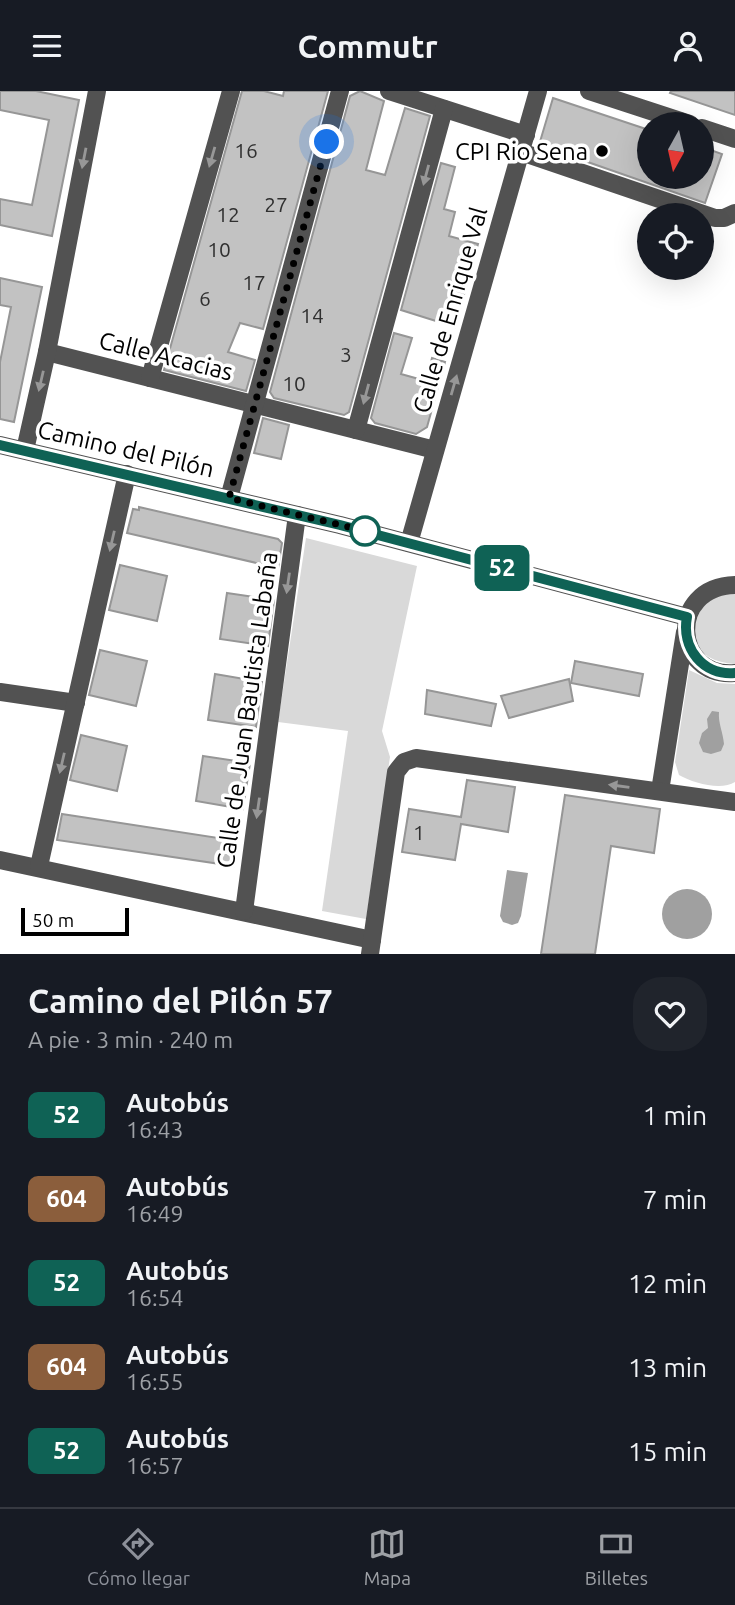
<!DOCTYPE html>
<html lang="es">
<head>
<meta charset="utf-8">
<style>
  body { margin:0; font-family:Ubuntu,sans-serif; background:#20242c; color:#f1f3f6; height:100vh; display:flex; flex-direction:column; font-size:26px; white-space:nowrap }
  * { box-sizing:border-box; margin:0 }
  p { font-size:23px; color:#9ea1a6 }
  .icon { flex:none; width:38px; height:38px; fill:none; stroke:currentColor; stroke-width:2; stroke-linecap:round; stroke-linejoin:round }
  .map { position:relative; height:863px; overflow:hidden }
  .panel { display:flex; flex-direction:column; background:#171b24; flex:1 }
  .panel>* { flex:none }
  .badge { padding:0 14px; border-radius:10px; font-size:24px; line-height:46px }
  .needle { width:46px; rotate:188deg }
  .fabs { position:absolute; left:637px; top:21px; display:grid; gap:14px }
  .fabs a { display:grid; place-items:center; width:77px; height:77px; border-radius:50%; background:#171b24; box-shadow:0 7px 28px #0002; font-size:35px }
  .scale { position:absolute; left:21px; bottom:18px; width:108px; box-sizing:border-box; padding-left:7px; border:4px solid #000; border-top:0; font-size:19px; line-height:24px; white-space:nowrap; color:#000; -webkit-text-stroke:5px #fff; paint-order:stroke }
  .you { position:absolute; width:35px; height:35px; margin:-18px; border:5px solid #fff; border-radius:50%; background:#1a73e8; box-shadow:0 0 0 10px #1a73e833 }
  .map>.badge { position:absolute; translate:-50% -50%; box-shadow:0 0 0 4px #fff }
  .round { display:grid; place-items:center; flex:none; width:74px; height:74px; border-radius:28px; background:#20242c }
  .head { display:flex; align-items:center; justify-content:space-between; height:119px; padding:0 28px }
  h1 { font-size:33px; font-weight:600; line-height:52px }
  ul { padding:0; list-style:none }
  li { display:flex; align-items:center; gap:21px; height:84px; padding:0 28px }
  li div { flex:1 }
  li b { display:block; font-size:26px }
  li em { font-style:normal }
  li .badge { min-width:77px; font-weight:700; text-align:center }
  header { display:flex; justify-content:space-between; align-items:center; height:91px; padding:0 28px; background:#171b24; font-size:32px; font-weight:600 }
  .dock { display:flex; justify-content:space-around; align-items:center; height:98px; border-top:2px solid #363941; background:#171b24; font-size:19px; color:#9ea1a6 }
  .dock a { display:grid; justify-items:center; gap:4px }
  .dock .current { color:#8c9099 }
  .map>svg:first-child { display:block }
  .green { fill:#d9d9d9 }
  .water { fill:#a0a0a0 }
  .building { fill:#c2c2c2; stroke:#969696; stroke-width:2 }
  .lines { fill:none; stroke-linecap:round; stroke-linejoin:round }
  .minor { stroke:#525252; stroke-width:18 }
  .oneway { fill:#979797 }
  .line-casing { stroke:#fff; stroke-width:16 }
  .line { stroke:#0f6255; stroke-width:10 }
  .walk { stroke:#000; stroke-width:7; stroke-dasharray:0 12.6 }
  .poi-dot { fill:#000; stroke:#fff; stroke-width:2.5 }
  .stop-dot { fill:#fff; stroke:#0f6255; stroke-width:3.5 }
  .labels { text-anchor:middle; dominant-baseline:central; stroke-width:7; stroke-linejoin:round; paint-order:stroke }
  .number-label { font-size:21px; fill:#303030 }
  .poi-label { font-size:24px; fill:#000; stroke:#fff; text-anchor:end }
  .street-label { font-size:24px; fill:#000; stroke:#fff }
</style>
</head>
<body>
<header><svg class="icon" aria-label="menu" viewBox="0 0 24 24"><path d="M4 6h16M4 12h16M4 18h16"/></svg>Commutr<svg class="icon" aria-label="person" viewBox="0 0 24 24"><circle cx="12" cy="8" r="4"/><path d="M4 21q1-7 8-7t8 7"/></svg></header>
<div class="map">
<svg width="735" height="863" viewBox="0 0 735 863">
  <rect width="100%" height="100%" fill="#fff"/>
  <g class="green">
    <path d="M 306,447 L 417,475 L 382,640 L 390,666 L 366,828 L 322,820 L 348,640 L 278,631 Z"/>
    <path d="M 735,501 L 735,573 C 693,570 685,543 706,509 Z"/>
    <path d="M 689,579 L 717,592 L 735,593 L 735,691 C 721,700 693,692 679,684 L 675,671 Z"/>
  </g>
  <g class="water">
    <path d="M 712,620 L 719,621 C 718,632 723,641 724,653 L 721,660 L 711,663 L 703,661 L 699,652 L 702,642 L 708,637 L 707,628 Z"/>
    <path d="M 507,779 L 528,782 L 521,825 L 518,832 L 512,834 L 503,831 L 500,825 Z"/>
    <circle cx="687" cy="823" r="25"/>
  </g>
  <g class="building">
    <path d="M 0,0 L 36,0 L 79,9 L 52,145 L 0,134 L 0,108 L 32,114 L 49,29 L 0,19 Z"/>
    <path d="M 242,0 L 264,0 L 283,5 L 284,0 L 328,0 L 263,238 L 240,232 L 228,261 L 255,269 L 246,300 L 164,279 Z"/>
    <path d="M 360,0 L 384,10 L 366,79 L 385,84 L 405,17 L 430,25 L 349,321 L 344,324 L 274,307 L 270,301 L 350,5 Z"/>
    <path d="M 671,0 L 735,0 L 735,24 L 670,2 Z"/>
    <path d="M 553,7 L 649,39 L 649,86 L 702,86 L 702,56 L 722,63 L 705,112 L 539,54 Z"/>
    <path d="M 441,72 L 455,76 L 444,118 L 455,121 L 449,145 L 478,153 L 455,236 L 401,219 Z"/>
    <path d="M 0,187 L 42,196 L 14,331 L 0,328 L 0,271 L 11,216 L 0,214 Z"/>
    <path d="M 394,242 L 412,247 L 401,283 L 426,290 L 432,267 L 445,271 L 427,336 L 416,343 L 375,332 L 371,327 Z"/>
    <path d="M 263,327 L 289,334 L 281,368 L 254,362 Z"/>
    <path d="M 139,416 L 278,448 L 282,452 L 278,477 L 127,442 L 133,418 L 139,419 Z"/>
    <path d="M 120,474 L 167,485 L 157,530 L 109,519 Z"/>
    <path d="M 227,502 L 274,509 L 268,555 L 220,548 Z"/>
    <path d="M 100,559 L 147,570 L 136,615 L 89,604 Z"/>
    <path d="M 575,570 L 643,583 L 639,605 L 571,592 Z"/>
    <path d="M 215,583 L 262,591 L 256,636 L 208,629 Z"/>
    <path d="M 569,588 L 573,610 L 509,627 L 501,605 Z"/>
    <path d="M 427,599 L 496,613 L 491,635 L 425,623 Z"/>
    <path d="M 81,644 L 127,655 L 117,700 L 70,689 Z"/>
    <path d="M 203,665 L 250,672 L 243,718 L 196,710 Z"/>
    <path d="M 467,689 L 515,696 L 508,741 L 461,733 L 455,769 L 402,761 L 409,718 L 461,726 Z"/>
    <path d="M 565,704 L 660,718 L 654,762 L 611,755 L 595,863 L 541,863 Z"/>
    <path d="M 62,723 L 238,750 L 234,775 L 57,749 Z"/>
  </g>
  <g class="lines">
    <g class="minor">
      <path d="M 389,0 L 526,44"/>
      <path d="M 589,0 L 690,33"/>
      <path d="M 702,37 L 735,48"/>
      <path d="M 521,61 L 715,127 L 724,127 L 735,122"/>
      <path d="M 47,261 L 435,359"/>
      <path d="M 150,287 L 231,0"/>
      <path d="M 356,339 L 444,18"/>
      <path d="M 0,354 L 340,434 L 687,526"/>
      <path d="M 25,359 L 47,261 L 97,0"/>
      <path d="M 229,407 L 340,0"/>
      <path d="M 409,452 L 538,0"/>
      <path d="M 735,494 C 666,496 674,588 735,582"/>
      <path d="M 0,601 L 76,612"/>
      <path d="M 660,700 L 685,541"/>
      <path d="M 0,769 L 372,849"/>
      <path d="M 39,775 L 127,383"/>
      <path d="M 244,820 L 297,424"/>
      <path d="M 370,863 L 396,681 L 404,671 L 416,667 L 735,711"/>
    </g>
  </g>
  <defs><path id="oneway-solid" d="M-6-.8H1V-3.2L6.5 0L1 3.2V.8H-6Z" transform="scale(1.75)"/></defs>
  <g class="oneway">
    <use href="#oneway-solid" transform="translate(212 66) rotate(106)"/>
    <use href="#oneway-solid" transform="translate(84 67) rotate(101)"/>
    <use href="#oneway-solid" transform="translate(426 84) rotate(105)"/>
    <use href="#oneway-solid" transform="translate(41 290) rotate(103)"/>
    <use href="#oneway-solid" transform="translate(454 294) rotate(-74)"/>
    <use href="#oneway-solid" transform="translate(366 303) rotate(105)"/>
    <use href="#oneway-solid" transform="translate(112 450) rotate(103)"/>
    <use href="#oneway-solid" transform="translate(288 492) rotate(98)"/>
    <use href="#oneway-solid" transform="translate(62 672) rotate(103)"/>
    <use href="#oneway-solid" transform="translate(619 695) rotate(-172)"/>
    <use href="#oneway-solid" transform="translate(258 717) rotate(98)"/>
  </g>
  <g class="lines">
    <defs>
      <path id="line" d="M 0,354 L 340,434 L 687,526 C 681,557 703,585 735,582"/>
    </defs>
    <use href="#line" class="line-casing"/>
    <use href="#line" class="line"/>
    <path class="walk" d="M 327,51 L 229,407 L 365,440"/>
  </g>
  <circle class="poi-dot" cx="602" cy="60" r="7"/>
  <circle class="stop-dot" cx="365" cy="440" r="14"/>
  <g class="labels">
    <g class="number-label">
      <text x="246" y="59">16</text>
      <text x="276" y="113">27</text>
      <text x="228" y="123">12</text>
      <text x="219" y="158">10</text>
      <text x="254" y="191">17</text>
      <text x="205" y="207">6</text>
      <text x="312" y="224">14</text>
      <text x="346" y="263">3</text>
      <text x="294" y="292">10</text>
      <text x="419" y="741">1</text>
    </g>
    <g class="poi-label">
      <text x="588" y="60">CPI Rio Sena</text>
    </g>
    <g class="street-label">
      <text transform="translate(450 219) rotate(-74)">Calle de Enrique Val</text>
      <text transform="translate(166 265) rotate(14)">Calle Acacias</text>
      <text transform="translate(126 358) rotate(13)">Camino del Pilón</text>
      <text transform="translate(247 619) rotate(-82)">Calle de Juan Bautista Labaña</text>
    </g>
  </g>
</svg>
<div class="fabs">
<a><svg class="needle" viewBox="-14 -14 28 28"><path d="M0-13l5 13h-10z" fill="#e53935"/><path d="M0 13l5-13h-10z" fill="#9ea1a6"/></svg></a>
<a><svg class="icon" aria-label="locate" viewBox="0 0 24 24"><circle cx="12" cy="12" r="6"/><path d="M12 2v4M12 18v4M2 12h4M18 12h4"/></svg></a>
</div>
<div class="scale">50 m</div>
<div class="you" style="left:327px;top:51px"></div>
<b class="badge" style="left:502px;top:477px;background:#0f6255;color:#fff">52</b>
</div>
<section class="panel">
<div class="head"><div><h1>Camino del Pilón 57</h1><p>A pie · 3 min · 240 m</p></div><a class="round"><svg class="icon" aria-label="heart" viewBox="0 0 24 24"><path d="M12 20l-8-8c-3-5 5-10 8-4 3-6 11-1 8 4z"/></svg></a></div>
<ul>
<li><span class="badge" style="background:#0f6255;color:#fff">52</span><div><b>Autobús</b><p>16:43</p></div><em>1 min</em></li>
<li><span class="badge" style="background:#8b5e3c;color:#fff">604</span><div><b>Autobús</b><p>16:49</p></div><em>7 min</em></li>
<li><span class="badge" style="background:#0f6255;color:#fff">52</span><div><b>Autobús</b><p>16:54</p></div><em>12 min</em></li>
<li><span class="badge" style="background:#8b5e3c;color:#fff">604</span><div><b>Autobús</b><p>16:55</p></div><em>13 min</em></li>
<li><span class="badge" style="background:#0f6255;color:#fff">52</span><div><b>Autobús</b><p>16:57</p></div><em>15 min</em></li>
</ul>
</section>
<nav class="dock">
<a class="current"><svg class="icon" aria-label="directions" viewBox="0 0 24 24"><path d="M12 3l9 9-9 9-9-9zM9 14v-3h6M13 9l2 2-2 2"/></svg>Cómo llegar</a>
<a><svg class="icon" aria-label="map" viewBox="0 0 24 24"><path d="M3 6l6-2 6 2 6-2v14l-6 2-6-2-6 2zM9 4v14M15 6v14"/></svg>Mapa</a>
<a><svg class="icon" aria-label="tickets" viewBox="0 0 24 24"><path d="M3 7h18v10H3zM15 7v10"/></svg>Billetes</a>
</nav>
</body>
</html>
